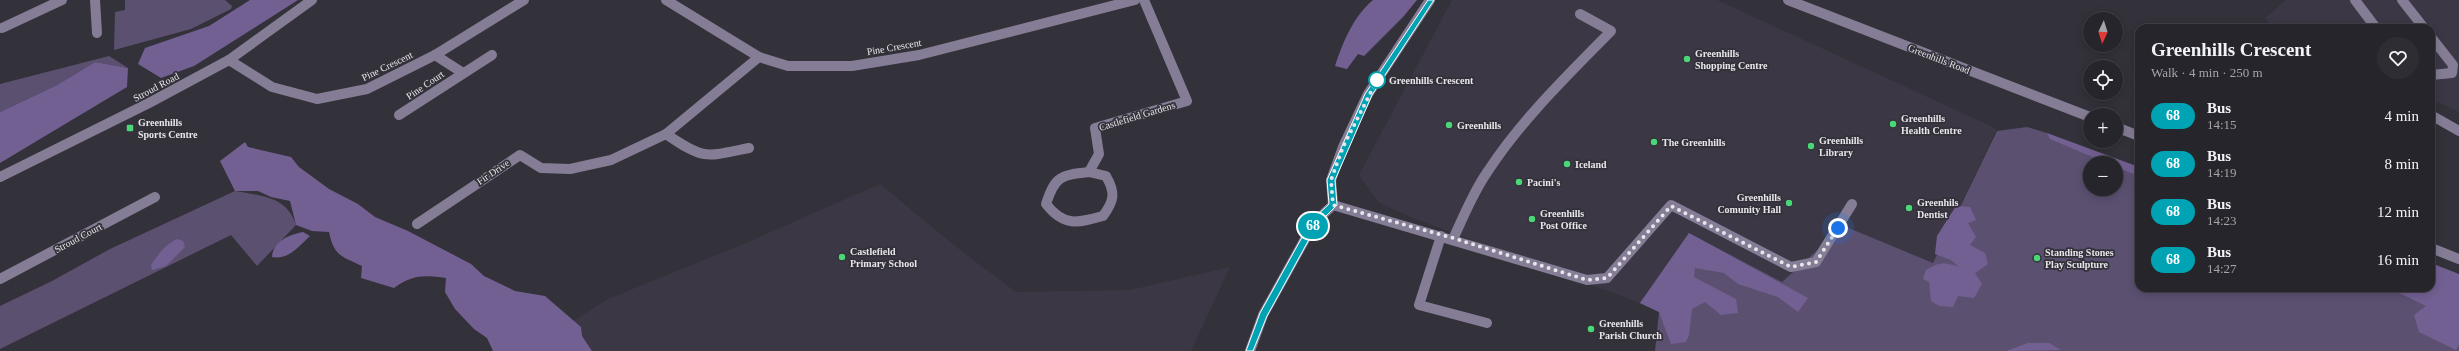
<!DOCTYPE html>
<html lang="en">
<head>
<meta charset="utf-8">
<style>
  body { margin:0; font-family:Georgia,serif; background:#2e2d33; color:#f1f3f6; height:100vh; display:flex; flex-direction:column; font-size:15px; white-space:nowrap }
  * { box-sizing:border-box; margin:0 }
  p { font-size:13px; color:#a4a5a9 }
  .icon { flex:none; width:22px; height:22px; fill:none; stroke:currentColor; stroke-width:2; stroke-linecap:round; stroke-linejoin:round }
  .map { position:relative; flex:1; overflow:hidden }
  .sheet { position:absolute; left:2135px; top:24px; width:300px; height:268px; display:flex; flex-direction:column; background:#26252b; border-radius:12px; box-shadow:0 2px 10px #0003,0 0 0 1px #424247 }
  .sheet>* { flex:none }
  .badge { padding:0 8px; border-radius:13px; font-size:14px; line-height:26px }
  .needle { width:26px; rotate:184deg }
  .controls { position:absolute; left:2083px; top:12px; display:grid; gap:8px }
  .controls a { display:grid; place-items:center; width:40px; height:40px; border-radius:50%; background:#26252b; box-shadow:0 2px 10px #0003,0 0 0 1px #424247; font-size:20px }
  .you { position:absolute; width:20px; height:20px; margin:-10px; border:3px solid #fff; border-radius:50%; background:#1a73e8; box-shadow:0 0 0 6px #1a73e833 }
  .map>.badge { position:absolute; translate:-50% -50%; box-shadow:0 0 0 2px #fff }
  .round { display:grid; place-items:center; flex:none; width:42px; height:42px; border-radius:21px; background:#2e2d33 }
  .head { display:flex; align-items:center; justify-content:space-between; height:68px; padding:0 16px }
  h1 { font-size:19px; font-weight:600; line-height:30px }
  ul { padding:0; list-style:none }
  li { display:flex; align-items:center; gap:12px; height:48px; padding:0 16px }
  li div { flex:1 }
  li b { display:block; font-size:15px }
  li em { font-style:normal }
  li .badge { min-width:44px; font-weight:700; text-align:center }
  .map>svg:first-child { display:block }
  .built { fill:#3c3745 }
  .green { fill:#5c5071; fill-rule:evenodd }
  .forest { fill:#736093 }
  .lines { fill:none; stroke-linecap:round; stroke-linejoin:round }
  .minor { stroke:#857d95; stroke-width:10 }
  .line { fill:#00a3b4; stroke:#fff }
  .walk { stroke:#e8e6eb; stroke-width:4; stroke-dasharray:0 7.2 }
  .poi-dot { fill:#4ad778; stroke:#333139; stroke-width:1.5 }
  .stop-dot { fill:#fff; stroke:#00a3b4; stroke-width:2 }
  .labels { text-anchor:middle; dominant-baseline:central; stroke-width:3.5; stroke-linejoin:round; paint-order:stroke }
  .street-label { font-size:10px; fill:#e8e6eb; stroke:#333139 }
  .poi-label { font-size:10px; font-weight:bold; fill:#e8e6eb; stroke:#333139; text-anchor:start }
  .stop-label { font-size:10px; font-weight:bold; fill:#e8e6eb; stroke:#333139; text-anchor:start }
</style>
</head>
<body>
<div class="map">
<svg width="2459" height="351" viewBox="0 0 2459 351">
  <rect width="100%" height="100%" fill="#333139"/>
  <g class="built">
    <path d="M 1452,0 L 1717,0 L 1997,129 L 1933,263 L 1844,226 L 1782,282 L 1689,233 L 1640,303 L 1410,217 L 1378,202 L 1359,175 Z"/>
    <path d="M 2286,0 L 2459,0 L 2459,112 L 2431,99 L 2431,28 L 2277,28 L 2270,25 L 2265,18 Z"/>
    <path d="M 880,184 L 955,246 L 1016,292 L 1130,290 L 1230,267 L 1191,351 L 525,351 L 608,299 L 741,245 Z"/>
  </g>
  <g class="green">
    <path d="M 125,0 L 225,0 L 232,6 L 231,9 L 191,29 L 114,50 L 115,12 L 125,10 Z"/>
    <path d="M 109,56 L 128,68 L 95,62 L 57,85 L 0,112 L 0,84 Z"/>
    <path d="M 2027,127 L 2047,133 L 2139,170 L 2139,288 L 2431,288 L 2459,284 L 2459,351 L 1655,351 L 1659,312 L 1640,303 L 1689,233 L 1782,282 L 1844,226 L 1933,263 L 1997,131 ZM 2090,163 L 2116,163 L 2116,189 L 2090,189 Z"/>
    <path d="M 235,191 C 261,196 287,196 296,225 L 257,266 L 231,235 L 0,349 L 0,306 L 52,281 L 110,249 Z"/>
  </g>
  <g class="forest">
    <path d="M 250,0 L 298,0 L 194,66 L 161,78 L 138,64 L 145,48 L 209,26 Z"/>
    <path d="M 1373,0 L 1417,0 L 1403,17 L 1364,56 L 1358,54 L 1347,69 L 1335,66 C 1343,42 1353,17 1373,0 Z"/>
    <path d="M 95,62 L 128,68 L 127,87 L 0,163 L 0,112 L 57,85 Z"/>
    <path d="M 2047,133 L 2139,167 L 2139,176 L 2116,167 L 2116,163 L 2107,163 L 2050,139 Z"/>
    <path d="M 245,142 L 248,147 L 291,157 L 299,167 L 329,189 L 358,204 L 375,217 L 408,231 L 471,264 L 484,276 L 515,291 L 545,296 L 581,327 L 582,336 L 592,351 L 493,351 L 487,338 L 474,329 L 455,309 L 445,292 L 446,278 C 423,275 413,275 394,288 L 361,278 L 362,266 C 341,256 334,256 329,232 L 312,231 L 296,225 L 290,201 L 271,197 L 258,191 L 235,191 L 220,161 Z"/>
    <path d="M 1956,206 L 1970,207 L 1976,220 L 1968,223 L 1976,237 L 1970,245 L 1985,253 L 1988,264 L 1975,273 L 1982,284 L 1974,298 L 1958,296 L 1953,307 L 1939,306 L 1931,301 L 1929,282 L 1923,279 L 1926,270 C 1939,262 1945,262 1959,267 L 1951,260 L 1935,254 L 1937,236 Z"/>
    <path d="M 303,232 L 310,236 C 299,246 289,260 272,257 C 273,241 289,235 303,232 Z"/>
    <path d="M 1689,233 L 1808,298 L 1798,312 L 1778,297 L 1738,284 L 1724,273 L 1695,268 L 1694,277 L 1736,299 L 1738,313 L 1721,315 L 1705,302 L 1692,309 L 1689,335 L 1686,342 L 1671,344 L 1659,312 L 1640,303 Z"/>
    <path d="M 177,239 L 183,241 L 185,247 L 166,266 L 152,270 L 151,265 C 158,255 165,244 177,239 Z"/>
    <path d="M 2431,263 L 2459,274 L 2459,344 L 2456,350 L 2419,332 L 2414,315 L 2426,306 L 2389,288 L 2431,288 Z"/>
    <path d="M 2028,343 L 2049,343 L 2061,350 L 2006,351 Z"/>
  </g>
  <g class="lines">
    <g class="minor">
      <path d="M 95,0 L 97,33"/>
      <path d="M 666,0 L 759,57 L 788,66 L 852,66 L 919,55 L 1135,0"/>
      <path d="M 1788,0 L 2090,117"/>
      <path d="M 2355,0 L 2376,28"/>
      <path d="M 2402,0 L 2424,28"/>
      <path d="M 2,28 L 62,0"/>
      <path d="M 2431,37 L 2453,65 L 2452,73 L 2431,75"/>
      <path d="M 435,55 L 463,73"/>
      <path d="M 229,60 L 272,87 L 317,99 L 367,89 L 435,55 L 524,0"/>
      <path d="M 399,115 L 492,55"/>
      <path d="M 2431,115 L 2459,131"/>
      <path d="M 2116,127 L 2139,136"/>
      <path d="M 749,148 C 705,157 704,160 666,134 L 759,57"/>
      <path d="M 1089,172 L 1099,154 L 1095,128 L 1187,101 L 1144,0"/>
      <path d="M 1089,172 L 1106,176 C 1116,193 1114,201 1103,216 C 1078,223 1064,227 1046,204 C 1055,176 1061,175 1089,172 Z"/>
      <path d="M 0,177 L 149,103 L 229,60 L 312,0"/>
      <path d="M 1333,205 L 1587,280 L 1607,278 L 1671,205 L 1791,267 L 1816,262 L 1852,204"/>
      <path d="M 1333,205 L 1331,180 L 1343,147 L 1368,94 L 1430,0"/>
      <path d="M 417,224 L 520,155 L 541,168 L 570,169 L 611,160 L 666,134"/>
      <path d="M 1441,236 L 1419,305 L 1487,323"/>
      <path d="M 1453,239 C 1464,216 1473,192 1488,171 C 1522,119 1568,75 1611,31 L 1580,14"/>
      <path d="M 2431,248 L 2459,259"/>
      <path d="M 0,279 L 155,197"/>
      <path d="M 1250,351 L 1263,315 L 1314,223 L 1333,205"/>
    </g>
  </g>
  <path class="line" d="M 1428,0 L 1434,0 L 1372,95 L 1335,180 L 1337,205 L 1317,225 L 1267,316 L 1253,351 L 1246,351 L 1260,313 L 1311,221 L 1329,204 L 1327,180 L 1365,94 Z"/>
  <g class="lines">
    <path class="walk" d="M 1377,80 L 1343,147 L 1331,180 L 1333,205 L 1453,238 L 1587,280 L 1607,278 L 1671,206 L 1791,267 L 1816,262 L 1838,228"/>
  </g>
  <g class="poi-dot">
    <circle cx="1687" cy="59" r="4"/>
    <circle cx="1893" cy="124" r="4"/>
    <circle cx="1449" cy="125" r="4"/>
    <rect x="126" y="124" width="8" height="8" rx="2"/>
    <circle cx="1654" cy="142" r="4"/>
    <circle cx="1811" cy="146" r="4"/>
    <circle cx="1567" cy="164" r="4"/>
    <circle cx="1519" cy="182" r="4"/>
    <circle cx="1789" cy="203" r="4"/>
    <circle cx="1909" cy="208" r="4"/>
    <circle cx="1532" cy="219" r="4"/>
    <circle cx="842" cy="257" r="4"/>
    <circle cx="2037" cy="258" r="4"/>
    <circle cx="1591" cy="329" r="4"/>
  </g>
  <circle class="stop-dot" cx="1377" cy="80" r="8"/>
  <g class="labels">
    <g class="street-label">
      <text transform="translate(894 47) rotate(-10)">Pine Crescent</text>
      <text transform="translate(1939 59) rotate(21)">Greenhills Road</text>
      <text transform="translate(387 66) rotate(-26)">Pine Crescent</text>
      <text transform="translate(425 85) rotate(-34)">Pine Court</text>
      <text transform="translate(156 87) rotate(-28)">Stroud Road</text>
      <text transform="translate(1137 116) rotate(-17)">Castlefield Gardens</text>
      <text transform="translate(493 172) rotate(-34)">Fir Drive</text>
      <text transform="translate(78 238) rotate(-28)">Stroud Court</text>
    </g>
    <g class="poi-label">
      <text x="1695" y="53">Greenhills<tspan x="1695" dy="12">Shopping Centre</tspan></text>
      <text x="1901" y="118">Greenhills<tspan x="1901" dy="12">Health Centre</tspan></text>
      <text x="138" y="122">Greenhills<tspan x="138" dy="12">Sports Centre</tspan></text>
      <text x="1457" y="125">Greenhills</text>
      <text x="1819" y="140">Greenhills<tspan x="1819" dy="12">Library</tspan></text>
      <text x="1662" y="142">The Greenhills</text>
      <text x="1575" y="164">Iceland</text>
      <text x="1527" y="182">Pacini's</text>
      <text x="1781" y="197" text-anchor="end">Greenhills<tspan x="1781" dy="12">Comunity Hall</tspan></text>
      <text x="1917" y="202">Greenhils<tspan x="1917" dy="12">Dentist</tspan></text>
      <text x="1540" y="213">Greenhills<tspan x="1540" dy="12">Post Office</tspan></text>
      <text x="850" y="251">Castlefield<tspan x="850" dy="12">Primary School</tspan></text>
      <text x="2045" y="252">Standing Stones<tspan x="2045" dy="12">Play Sculpture</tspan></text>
      <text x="1599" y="323">Greenhills<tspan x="1599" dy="12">Parish Church</tspan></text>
    </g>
    <g class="stop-label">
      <text x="1389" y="80">Greenhills Crescent</text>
    </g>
  </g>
</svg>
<div class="controls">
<a><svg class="needle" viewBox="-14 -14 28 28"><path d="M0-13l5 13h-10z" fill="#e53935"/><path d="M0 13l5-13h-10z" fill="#a4a5a9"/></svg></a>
<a><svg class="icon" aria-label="locate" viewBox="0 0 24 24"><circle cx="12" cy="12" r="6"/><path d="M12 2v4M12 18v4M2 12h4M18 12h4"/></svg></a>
<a>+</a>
<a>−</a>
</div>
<div class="you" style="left:1838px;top:228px"></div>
<b class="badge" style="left:1313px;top:226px;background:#00a3b4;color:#fff">68</b>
<section class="sheet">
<div class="head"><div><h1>Greenhills Crescent</h1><p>Walk · 4 min · 250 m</p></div><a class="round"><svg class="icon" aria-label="heart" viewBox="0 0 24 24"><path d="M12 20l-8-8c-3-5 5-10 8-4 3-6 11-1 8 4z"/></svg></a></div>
<ul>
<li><span class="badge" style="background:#00a3b4;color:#fff">68</span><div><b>Bus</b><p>14:15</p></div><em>4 min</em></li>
<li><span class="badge" style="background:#00a3b4;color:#fff">68</span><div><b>Bus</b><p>14:19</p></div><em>8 min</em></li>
<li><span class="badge" style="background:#00a3b4;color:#fff">68</span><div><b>Bus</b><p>14:23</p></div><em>12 min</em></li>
<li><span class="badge" style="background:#00a3b4;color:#fff">68</span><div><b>Bus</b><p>14:27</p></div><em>16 min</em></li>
</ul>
</section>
</div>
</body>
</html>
